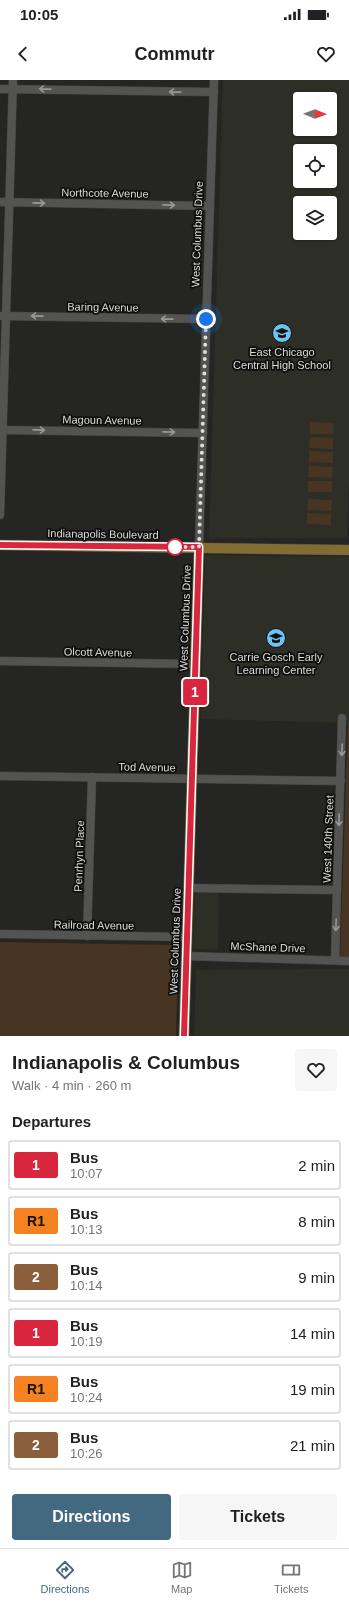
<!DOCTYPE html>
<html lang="en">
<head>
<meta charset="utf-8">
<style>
  body { margin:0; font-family:Arial,sans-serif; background:#f6f6f6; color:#202124; height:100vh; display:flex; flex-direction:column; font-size:15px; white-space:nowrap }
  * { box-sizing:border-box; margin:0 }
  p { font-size:13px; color:#757577 }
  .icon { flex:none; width:22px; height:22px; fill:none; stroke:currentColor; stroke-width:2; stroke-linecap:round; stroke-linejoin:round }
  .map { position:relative; height:956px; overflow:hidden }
  .sheet { display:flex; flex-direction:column; background:#fff; flex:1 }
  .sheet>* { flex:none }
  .badge { padding:0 8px; border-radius:3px; font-size:14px; line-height:26px }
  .needle { width:26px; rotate:91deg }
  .tools { position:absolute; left:293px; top:12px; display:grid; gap:8px }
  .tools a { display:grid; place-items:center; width:44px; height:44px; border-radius:4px; background:#fff; box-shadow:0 1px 3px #0004; font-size:20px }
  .you { position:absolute; width:20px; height:20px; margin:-10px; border:3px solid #fff; border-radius:50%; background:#1a73e8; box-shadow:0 0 0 6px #1a73e833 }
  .map>.badge { position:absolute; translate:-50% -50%; box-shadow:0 0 0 2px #fff }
  h2 { padding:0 12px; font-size:15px; line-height:36px }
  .round { display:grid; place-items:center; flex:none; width:42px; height:42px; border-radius:4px; background:#f6f6f6 }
  .headline { display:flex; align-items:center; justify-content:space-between; height:68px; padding:0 12px }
  h1 { font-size:19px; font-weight:700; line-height:30px }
  .action { display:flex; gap:8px; margin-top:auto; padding:8px 12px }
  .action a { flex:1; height:46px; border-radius:4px; background:#436981; color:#fff; font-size:16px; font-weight:700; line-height:46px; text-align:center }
  .action a+a { background:#f6f6f6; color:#202124 }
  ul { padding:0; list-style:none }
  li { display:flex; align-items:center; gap:12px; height:50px; margin:0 8px 6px; padding:0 4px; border:2px solid #e0e0e0; border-radius:4px }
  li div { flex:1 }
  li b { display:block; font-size:15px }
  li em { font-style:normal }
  li .badge { min-width:44px; font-weight:700; text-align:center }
  .status { display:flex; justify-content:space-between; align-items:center; height:28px; padding:0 20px; background:#fff; direction:ltr }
  .status svg { height:11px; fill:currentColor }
  header { display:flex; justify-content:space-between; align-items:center; height:52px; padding:0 12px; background:#fff; font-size:18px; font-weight:700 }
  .menu { display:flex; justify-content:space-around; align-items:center; height:56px; border-top:1px solid #e0e0e0; background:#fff; font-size:11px; color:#757577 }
  .menu a { display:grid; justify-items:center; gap:2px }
  .menu .selected { color:#436981 }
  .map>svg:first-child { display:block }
  .built { fill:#2d2e26; fill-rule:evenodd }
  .green { fill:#483423 }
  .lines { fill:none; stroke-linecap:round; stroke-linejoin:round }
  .minor-casing { stroke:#40403e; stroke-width:9 }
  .major-casing { stroke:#40403e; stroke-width:11 }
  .minor { stroke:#535351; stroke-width:8 }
  .major { stroke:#826c31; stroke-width:10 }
  .oneway { stroke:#989896 }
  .line-casing { stroke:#fff; stroke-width:9 }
  .line { stroke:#d7263d; stroke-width:6 }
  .walk { stroke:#dddddc; stroke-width:4; stroke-dasharray:0 7.2 }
  .stop-dot { fill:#fff; stroke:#d7263d; stroke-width:2 }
  .labels { text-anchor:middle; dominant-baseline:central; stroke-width:3.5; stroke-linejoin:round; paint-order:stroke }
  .street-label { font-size:11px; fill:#dddddc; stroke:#0e0e0d }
  .poi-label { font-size:11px; fill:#dddddc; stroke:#0e0e0d }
</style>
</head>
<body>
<div class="status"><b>10:05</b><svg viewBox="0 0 49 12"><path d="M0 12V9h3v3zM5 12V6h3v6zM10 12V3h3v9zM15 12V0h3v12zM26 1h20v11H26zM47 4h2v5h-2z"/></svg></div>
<header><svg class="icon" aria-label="back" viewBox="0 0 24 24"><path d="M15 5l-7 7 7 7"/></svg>Commutr<svg class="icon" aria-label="heart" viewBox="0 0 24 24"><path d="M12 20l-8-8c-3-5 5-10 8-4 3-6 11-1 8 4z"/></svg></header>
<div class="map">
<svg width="349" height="956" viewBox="0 0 349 956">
  <rect width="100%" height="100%" fill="#252523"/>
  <g class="built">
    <path d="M 223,0 L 349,0 L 349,402 L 347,458 L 209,458 ZM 300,19 L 330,19 L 330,49 L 300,49 ZM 300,71 L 330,71 L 330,101 L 300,101 ZM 300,123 L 330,123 L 330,153 L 300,153 Z"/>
    <path d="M 205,475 L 349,477 L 349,643 L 201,639 Z"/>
    <path d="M 195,811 L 219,812 L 218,870 L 193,869 Z"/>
    <path d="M 349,889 L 349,956 L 194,956 L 196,890 Z"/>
  </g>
  <g class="green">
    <path d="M 310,342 L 334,343 L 333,354 L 310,354 Z"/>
    <path d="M 310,357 L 333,358 L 333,369 L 309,368 Z"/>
    <path d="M 309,371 L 333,372 L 333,383 L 309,382 Z"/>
    <path d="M 309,386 L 333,387 L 332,398 L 308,397 Z"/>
    <rect x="308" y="401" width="24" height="11"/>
    <path d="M 308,419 L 332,420 L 331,431 L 307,430 Z"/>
    <path d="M 307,433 L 331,434 L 331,445 L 307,444 Z"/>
    <path d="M 348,643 L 349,643 L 349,877 L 340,877 Z"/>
    <path d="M 0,862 L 173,865 L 176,867 L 178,873 L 176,956 L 0,956 Z"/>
  </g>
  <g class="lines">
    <defs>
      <g id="minor">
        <path d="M 0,9 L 214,12"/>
        <path d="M 0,122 L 210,126"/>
        <path d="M 0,236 L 206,239"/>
        <path d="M 0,350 L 203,353"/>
        <path d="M 0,435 L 13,0"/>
        <path d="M 199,467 L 214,0"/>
        <path d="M 0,581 L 196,584"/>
        <path d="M 0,696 L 341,701"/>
        <path d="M 188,808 L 337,810"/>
        <path d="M 0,854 L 187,857"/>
        <path d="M 87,856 L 92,697"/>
        <path d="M 186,876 L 349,881"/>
        <path d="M 335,880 L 342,638"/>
      </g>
      <g id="major">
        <path d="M 0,465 L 349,470"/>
        <path d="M 184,956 L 199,467"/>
      </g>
    </defs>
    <use href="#minor" class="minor-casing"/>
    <use href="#major" class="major-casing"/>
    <use href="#minor" class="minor"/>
    <use href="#major" class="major"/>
  </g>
  <defs><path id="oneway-shaft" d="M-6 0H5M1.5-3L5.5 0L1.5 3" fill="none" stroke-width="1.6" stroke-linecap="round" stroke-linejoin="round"/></defs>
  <g class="oneway">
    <use href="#oneway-shaft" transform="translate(45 9) rotate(-179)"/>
    <use href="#oneway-shaft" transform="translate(175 12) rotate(-179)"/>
    <use href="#oneway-shaft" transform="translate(39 123) rotate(1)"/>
    <use href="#oneway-shaft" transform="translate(169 125) rotate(1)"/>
    <use href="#oneway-shaft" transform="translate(37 236) rotate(-179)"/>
    <use href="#oneway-shaft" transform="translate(167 239) rotate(-179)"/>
    <use href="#oneway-shaft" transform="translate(39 350) rotate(1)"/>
    <use href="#oneway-shaft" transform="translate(169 352) rotate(1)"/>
    <use href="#oneway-shaft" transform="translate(342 670) rotate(92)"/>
    <use href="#oneway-shaft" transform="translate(339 740) rotate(92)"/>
    <use href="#oneway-shaft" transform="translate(336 845) rotate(92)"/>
  </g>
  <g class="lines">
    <defs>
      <path id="line" d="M 0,465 L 199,467 L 184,956"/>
    </defs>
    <use href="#line" class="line-casing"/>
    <use href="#line" class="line"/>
    <path class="walk" d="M 175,467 L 173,467 L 199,467 L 206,239"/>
  </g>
  <defs>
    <symbol id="school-disc" viewBox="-11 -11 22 22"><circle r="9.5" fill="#6ec2f3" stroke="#0e0e0d"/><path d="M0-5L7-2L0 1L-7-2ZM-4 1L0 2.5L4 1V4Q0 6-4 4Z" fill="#111"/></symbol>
  </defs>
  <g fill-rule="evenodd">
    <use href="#school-disc" x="271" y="242" width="22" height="22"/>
    <use href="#school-disc" x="265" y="547" width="22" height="22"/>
  </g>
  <circle class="stop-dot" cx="175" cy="467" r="8"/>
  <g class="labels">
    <g class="street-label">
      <text transform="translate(105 113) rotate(1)">Northcote Avenue</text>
      <text transform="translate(197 154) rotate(-88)">West Columbus Drive</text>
      <text transform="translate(103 227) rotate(1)">Baring Avenue</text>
      <text transform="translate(102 340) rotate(1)">Magoun Avenue</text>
      <text transform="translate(103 454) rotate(1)">Indianapolis Boulevard</text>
      <text transform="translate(185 538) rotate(-88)">West Columbus Drive</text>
      <text transform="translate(98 572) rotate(1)">Olcott Avenue</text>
      <text transform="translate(147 687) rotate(1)">Tod Avenue</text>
      <text transform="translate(328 759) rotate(-88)">West 140th Street</text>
      <text transform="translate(79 776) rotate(-88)">Penrhyn Place</text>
      <text transform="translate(94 845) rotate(1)">Railroad Avenue</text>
      <text transform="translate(175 861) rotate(-88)">West Columbus Drive</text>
      <text transform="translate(268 867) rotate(2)">McShane Drive</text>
    </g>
    <g class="poi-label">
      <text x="282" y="272">East Chicago<tspan x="282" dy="13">Central High School</tspan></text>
      <text x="276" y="577">Carrie Gosch Early<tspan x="276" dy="13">Learning Center</tspan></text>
    </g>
  </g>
</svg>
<div class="tools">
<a><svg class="needle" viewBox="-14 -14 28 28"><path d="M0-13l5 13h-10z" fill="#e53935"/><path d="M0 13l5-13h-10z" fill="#757577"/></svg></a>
<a><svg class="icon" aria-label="locate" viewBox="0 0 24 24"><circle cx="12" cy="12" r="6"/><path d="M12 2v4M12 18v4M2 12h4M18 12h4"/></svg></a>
<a><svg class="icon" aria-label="layers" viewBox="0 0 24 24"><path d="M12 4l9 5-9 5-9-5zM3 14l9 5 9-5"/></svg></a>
</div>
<div class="you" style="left:206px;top:239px"></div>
<b class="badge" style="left:195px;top:612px;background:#d7263d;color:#fff">1</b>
</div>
<section class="sheet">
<div class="headline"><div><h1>Indianapolis &amp; Columbus</h1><p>Walk · 4 min · 260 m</p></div><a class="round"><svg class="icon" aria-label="heart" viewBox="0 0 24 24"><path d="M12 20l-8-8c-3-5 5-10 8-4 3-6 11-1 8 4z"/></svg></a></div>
<h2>Departures</h2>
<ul>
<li><span class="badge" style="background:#d7263d;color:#fff">1</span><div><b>Bus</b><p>10:07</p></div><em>2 min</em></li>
<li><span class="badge" style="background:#f58220;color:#111">R1</span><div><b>Bus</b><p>10:13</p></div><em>8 min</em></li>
<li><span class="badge" style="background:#8b5e3c;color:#fff">2</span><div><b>Bus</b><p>10:14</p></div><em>9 min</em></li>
<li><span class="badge" style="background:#d7263d;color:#fff">1</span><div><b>Bus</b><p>10:19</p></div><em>14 min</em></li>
<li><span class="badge" style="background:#f58220;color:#111">R1</span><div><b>Bus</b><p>10:24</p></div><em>19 min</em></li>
<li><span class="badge" style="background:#8b5e3c;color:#fff">2</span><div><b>Bus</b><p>10:26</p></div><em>21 min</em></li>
</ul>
<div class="action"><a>Directions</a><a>Tickets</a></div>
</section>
<nav class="menu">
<a class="selected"><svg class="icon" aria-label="directions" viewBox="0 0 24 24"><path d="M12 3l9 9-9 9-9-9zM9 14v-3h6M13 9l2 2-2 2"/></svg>Directions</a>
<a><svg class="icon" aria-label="map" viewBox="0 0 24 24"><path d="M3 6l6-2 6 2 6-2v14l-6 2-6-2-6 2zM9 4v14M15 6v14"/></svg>Map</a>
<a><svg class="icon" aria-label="tickets" viewBox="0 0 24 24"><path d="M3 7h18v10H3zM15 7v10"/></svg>Tickets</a>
</nav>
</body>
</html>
